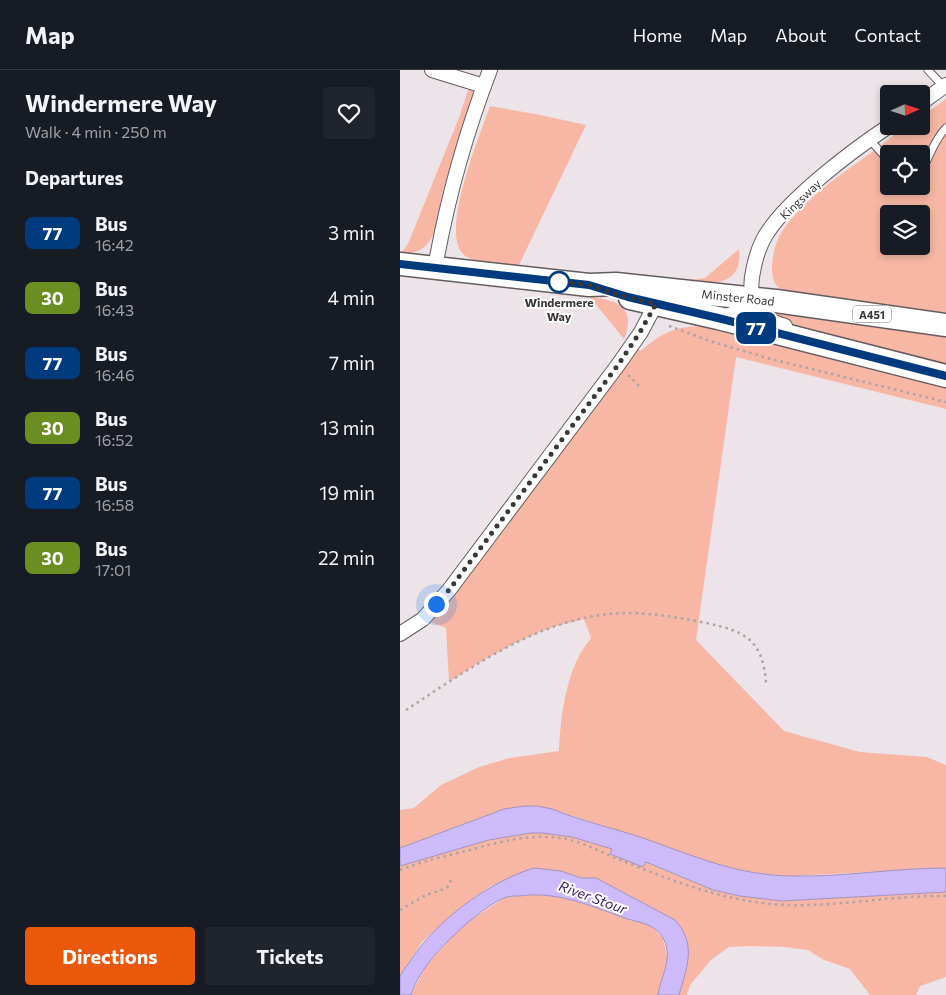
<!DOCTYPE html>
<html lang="en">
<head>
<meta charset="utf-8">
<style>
  body { margin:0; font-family:Commissioner,sans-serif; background:#20242c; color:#f1f3f6; height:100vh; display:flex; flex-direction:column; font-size:19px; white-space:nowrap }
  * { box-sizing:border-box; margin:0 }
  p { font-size:16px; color:#9ea1a6 }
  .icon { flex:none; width:28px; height:28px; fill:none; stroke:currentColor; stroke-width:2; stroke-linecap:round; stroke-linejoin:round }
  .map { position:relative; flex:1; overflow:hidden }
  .sheet { display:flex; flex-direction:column; background:#171b24; width:400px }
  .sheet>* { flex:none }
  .badge { padding:0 10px; border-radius:8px; font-size:18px; line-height:32px }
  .needle { width:32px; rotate:87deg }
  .buttons { position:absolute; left:480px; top:15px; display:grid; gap:10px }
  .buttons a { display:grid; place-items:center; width:50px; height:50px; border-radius:5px; background:#171b24; box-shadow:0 2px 8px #0003; font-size:25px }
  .you { position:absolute; width:25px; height:25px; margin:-12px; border:4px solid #fff; border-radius:50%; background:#1a73e8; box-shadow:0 0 0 8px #1a73e833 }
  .map>.badge { position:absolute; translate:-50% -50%; box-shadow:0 0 0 2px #fff }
  h2 { padding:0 25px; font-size:19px; line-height:45px }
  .round { display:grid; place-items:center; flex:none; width:52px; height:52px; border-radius:5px; background:#20242c }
  .overview { display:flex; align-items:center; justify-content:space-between; height:85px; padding:0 25px }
  h1 { font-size:24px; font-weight:700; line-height:38px }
  .action { display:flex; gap:10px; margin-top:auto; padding:10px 25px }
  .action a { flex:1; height:58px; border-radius:5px; background:#ea580c; color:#fff; font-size:20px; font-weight:700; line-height:58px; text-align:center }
  .action a+a { background:#20242c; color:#f1f3f6 }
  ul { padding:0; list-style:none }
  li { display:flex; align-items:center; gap:15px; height:65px; padding:0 25px }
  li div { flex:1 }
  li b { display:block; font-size:19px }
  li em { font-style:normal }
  li .badge { min-width:55px; font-weight:700; text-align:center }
  header { display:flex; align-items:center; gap:30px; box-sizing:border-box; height:70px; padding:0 25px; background:#171b24; border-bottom:1px solid #363941 }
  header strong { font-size:24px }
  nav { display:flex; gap:28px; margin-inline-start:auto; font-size:18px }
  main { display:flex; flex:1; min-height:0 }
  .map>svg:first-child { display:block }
  .green { fill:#f8b7a4; fill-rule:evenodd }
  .water { fill:#cdbafb; stroke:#a193c0 }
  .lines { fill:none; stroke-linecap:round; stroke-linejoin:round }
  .service-casing { stroke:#635c5f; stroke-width:9 }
  .minor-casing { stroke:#635c5f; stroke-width:16 }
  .primary-casing { stroke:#635c5f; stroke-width:25 }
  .path { stroke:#aba5a8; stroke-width:2.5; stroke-dasharray:2.5 4; stroke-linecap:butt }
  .service { stroke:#fff; stroke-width:7 }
  .minor { stroke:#fff; stroke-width:14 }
  .primary { stroke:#fff; stroke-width:22 }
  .line-casing { stroke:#fff; stroke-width:11 }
  .line { stroke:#003b80; stroke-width:8 }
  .walk { stroke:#3a3738; stroke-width:5; stroke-dasharray:0 9 }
  .stop-dot { fill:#fff; stroke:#003b80; stroke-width:2.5 }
  .labels { text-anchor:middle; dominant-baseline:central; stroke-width:4; stroke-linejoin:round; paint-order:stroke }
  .shield { fill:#fff; stroke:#757374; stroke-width:1 }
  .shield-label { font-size:11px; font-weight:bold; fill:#3a3738 }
  .street-label { font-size:12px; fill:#3a3738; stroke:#fff }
  .stop-label { font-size:12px; font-weight:bold; fill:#3a3738; stroke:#fff }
  .water-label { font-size:14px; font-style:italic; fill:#381a63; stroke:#fff }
</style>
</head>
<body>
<header>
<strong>Map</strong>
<nav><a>Home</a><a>Map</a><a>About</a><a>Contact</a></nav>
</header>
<main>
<section class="sheet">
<div class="overview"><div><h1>Windermere Way</h1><p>Walk · 4 min · 250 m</p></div><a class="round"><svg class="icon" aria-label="heart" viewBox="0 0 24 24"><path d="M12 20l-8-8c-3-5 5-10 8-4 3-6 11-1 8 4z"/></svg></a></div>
<h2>Departures</h2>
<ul>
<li><span class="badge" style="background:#003b80;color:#fff">77</span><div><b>Bus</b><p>16:42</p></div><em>3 min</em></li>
<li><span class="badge" style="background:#6b8e23;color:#fff">30</span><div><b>Bus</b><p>16:43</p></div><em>4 min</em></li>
<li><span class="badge" style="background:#003b80;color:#fff">77</span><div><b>Bus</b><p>16:46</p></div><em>7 min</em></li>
<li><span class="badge" style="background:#6b8e23;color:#fff">30</span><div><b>Bus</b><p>16:52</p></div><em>13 min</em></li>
<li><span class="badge" style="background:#003b80;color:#fff">77</span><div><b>Bus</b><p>16:58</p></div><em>19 min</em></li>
<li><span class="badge" style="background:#6b8e23;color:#fff">30</span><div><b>Bus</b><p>17:01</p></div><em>22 min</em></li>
</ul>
<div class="action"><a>Directions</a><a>Tickets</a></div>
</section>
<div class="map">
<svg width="546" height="925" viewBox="0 0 546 925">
  <rect width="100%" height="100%" fill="#ece4e8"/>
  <g class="green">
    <path d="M 68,20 L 75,22 C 64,55 52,88 43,121 C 39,137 39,160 28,173 C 21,182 12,184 1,183 L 8,174 L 60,45 Z"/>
    <path d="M 546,29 L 546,295 L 402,258 L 376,247 L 373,244 L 373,241 L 388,222 C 376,218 373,213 372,200 C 372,188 375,173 381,163 C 403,129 443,103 475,80 C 485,73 495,63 506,57 C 510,55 516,56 521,56 L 521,47 ZM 489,84 L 521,84 L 521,116 L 489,116 ZM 489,144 L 521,144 L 521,176 L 489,176 Z"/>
    <path d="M 90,36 L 140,45 L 186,55 L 119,195 C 103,193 76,196 63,184 C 40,162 80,64 90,36 Z"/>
    <path d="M 339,179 C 343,218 311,214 283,211 L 305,208 Z"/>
    <path d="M 189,226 C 217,231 237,236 224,269 Z"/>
    <path d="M 301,256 L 546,306 L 546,339 L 336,287 L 296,570 L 384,661 L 460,682 L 527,687 L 546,695 L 546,798 L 393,806 L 365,804 L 332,799 L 307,792 L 241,768 L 152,739 L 104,739 L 0,778 L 0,740 L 14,738 L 41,715 L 79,697 L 110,688 L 159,681 C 160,652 165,614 178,588 C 181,581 187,574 191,568 L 184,549 C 169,553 154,556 140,562 C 108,575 77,593 49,612 L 46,558 L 23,549 L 232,276 L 241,281 C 261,263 274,257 301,256 Z"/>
    <path d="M 131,763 C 159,762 186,770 213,779 L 211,784 L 243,797 L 245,792 L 313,820 L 340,826 L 382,831 L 546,822 L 546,907 L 520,916 L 516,925 L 470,925 L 450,899 L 424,890 L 408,880 L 384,877 L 350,876 L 329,877 L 311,890 L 290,915 L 287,925 L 279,925 L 286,899 L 275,850 L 196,808 L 181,808 L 161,801 L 103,811 L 91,816 L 76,826 L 54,843 L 22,872 L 0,906 L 0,796 L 89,770 Z"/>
    <path d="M 146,824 L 198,837 L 232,851 L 242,851 L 252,856 L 263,869 L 267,886 L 267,896 L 258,925 L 11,925 L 26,896 L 64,854 L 106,827 Z"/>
  </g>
  <g class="water">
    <path d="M 124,736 L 137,736 L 152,739 C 182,751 213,758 243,768 C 294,786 338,806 394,806 C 444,807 495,798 546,798 L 546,822 L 382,831 L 340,826 L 313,820 L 246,792 L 243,797 L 210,784 L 212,779 L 172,767 L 142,763 L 131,763 L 89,770 L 0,796 L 0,778 L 104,739 Z"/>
    <path d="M 134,798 L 161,801 L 181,808 L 196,808 L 275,850 C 297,874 287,897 279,925 L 258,925 C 261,906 273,889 264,870 C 255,851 235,853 219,846 C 187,834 154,821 119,826 C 114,826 109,826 104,828 C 87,835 63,856 50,869 C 34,885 18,903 11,925 L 0,925 C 0,919 0,911 0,906 C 2,902 6,897 9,893 C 34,852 88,812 134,798 Z"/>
  </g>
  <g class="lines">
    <defs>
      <g id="service">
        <path d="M 528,0 L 544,17"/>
        <path d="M 469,69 L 489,91"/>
        <path d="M 521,97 L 524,96 C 531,83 535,69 546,58"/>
      </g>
      <g id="minor">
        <path d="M 32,0 L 84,16"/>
        <path d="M 521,33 L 546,15"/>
        <path d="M 35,198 C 47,130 65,65 90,0"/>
        <path d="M 350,228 C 358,246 366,250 385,256"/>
        <path d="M 321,247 C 332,245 344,240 349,229 C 352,223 351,214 352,207 C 354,194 357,182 363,170 C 382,133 453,80 489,56"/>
        <path d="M 0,564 L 23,549 L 49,520 L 218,295 L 241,262 L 259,228"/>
      </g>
      <g id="primary">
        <path d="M 0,194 L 189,215 L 216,214 L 376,231 L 546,255"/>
        <path d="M 230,228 L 318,248 L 546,306"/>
      </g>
    </defs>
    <use href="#service" class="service-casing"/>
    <use href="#minor" class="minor-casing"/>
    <use href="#primary" class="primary-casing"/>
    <g class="path">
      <path d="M 269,256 L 313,272 L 371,289 L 546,332"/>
      <path d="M 228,305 L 241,318"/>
      <path d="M 6,640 C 75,595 148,541 234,543 C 258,544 282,548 306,553 C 345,561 363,570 366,613"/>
      <path d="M 0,800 C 20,792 41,787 62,782 C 96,773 131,762 166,769 C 186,773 204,784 223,791 C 263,807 306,824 349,831 C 414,843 481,825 546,826"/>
      <path d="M 0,840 L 26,825 L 47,818 L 51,810"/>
    </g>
    <use href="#service" class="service"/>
    <use href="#minor" class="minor"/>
    <use href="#primary" class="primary"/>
  </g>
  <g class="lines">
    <defs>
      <path id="line" d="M 0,194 L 189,215 L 228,227 L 318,248 L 546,306"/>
    </defs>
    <use href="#line" class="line-casing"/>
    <use href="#line" class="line"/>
    <path class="walk" d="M 36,534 L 49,520 L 218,295 L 240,262 L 256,234 L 215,224 L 189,215 L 151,211 L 159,212"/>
  </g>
  <circle class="stop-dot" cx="159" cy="212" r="10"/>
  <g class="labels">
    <rect class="shield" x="453" y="235.5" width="38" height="17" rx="4"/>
    <g class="shield-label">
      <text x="472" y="244">A451</text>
    </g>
    <g class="street-label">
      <text transform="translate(400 129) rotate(-44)">Kingsway</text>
      <text transform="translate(338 227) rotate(6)">Minster Road</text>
    </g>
    <g class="stop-label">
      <text x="159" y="232">Windermere<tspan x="159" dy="14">Way</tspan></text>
    </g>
    <g class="water-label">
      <text transform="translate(193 827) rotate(20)">River Stour</text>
    </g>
  </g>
</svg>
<div class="buttons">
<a><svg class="needle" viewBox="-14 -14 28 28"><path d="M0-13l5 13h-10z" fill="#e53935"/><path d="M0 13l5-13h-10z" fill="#9ea1a6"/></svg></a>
<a><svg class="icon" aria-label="locate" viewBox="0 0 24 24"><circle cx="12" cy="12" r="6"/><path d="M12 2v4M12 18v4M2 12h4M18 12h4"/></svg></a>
<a><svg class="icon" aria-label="layers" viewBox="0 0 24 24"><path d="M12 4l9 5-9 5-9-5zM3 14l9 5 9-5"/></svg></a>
</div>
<div class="you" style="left:36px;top:534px"></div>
<b class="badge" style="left:356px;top:258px;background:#003b80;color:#fff">77</b>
</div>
</main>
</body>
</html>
